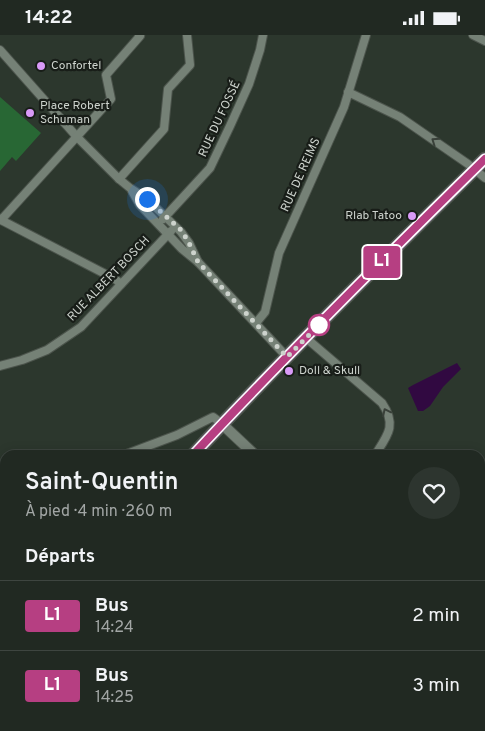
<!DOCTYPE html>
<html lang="fr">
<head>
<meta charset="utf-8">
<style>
  body { margin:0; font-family:Overpass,sans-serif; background:#2d352f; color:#f1f3f6; height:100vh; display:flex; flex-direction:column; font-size:19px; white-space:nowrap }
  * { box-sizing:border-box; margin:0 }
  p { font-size:16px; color:#a2a6a5 }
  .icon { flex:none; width:28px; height:28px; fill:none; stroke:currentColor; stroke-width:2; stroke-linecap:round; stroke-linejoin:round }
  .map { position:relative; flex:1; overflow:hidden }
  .drawer { position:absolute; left:0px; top:415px; width:485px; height:281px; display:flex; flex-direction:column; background:#212922; border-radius:15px 15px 0 0; box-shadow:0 2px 12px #0003,0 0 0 1px #3e4540 }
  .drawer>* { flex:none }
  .badge { padding:0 10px; border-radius:4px; font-size:18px; line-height:32px }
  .you { position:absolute; width:25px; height:25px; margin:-12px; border:4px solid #fff; border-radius:50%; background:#1a73e8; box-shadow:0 0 0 8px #1a73e833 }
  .map>.badge { position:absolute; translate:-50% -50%; box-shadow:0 0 0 2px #fff }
  h2 { padding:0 25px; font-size:19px; line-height:45px }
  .round { display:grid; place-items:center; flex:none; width:52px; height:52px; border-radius:26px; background:#2d352f }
  .head { display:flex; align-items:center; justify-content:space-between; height:85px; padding:0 25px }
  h1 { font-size:24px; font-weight:600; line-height:38px }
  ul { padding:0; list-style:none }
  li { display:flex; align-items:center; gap:15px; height:70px; padding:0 25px; border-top:1px solid #3e4540 }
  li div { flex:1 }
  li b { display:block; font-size:19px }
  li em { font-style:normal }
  li .badge { min-width:55px; font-weight:700; text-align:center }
  .status { display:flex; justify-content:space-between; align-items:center; height:35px; padding:0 25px; background:#212922; direction:ltr }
  .status svg { height:14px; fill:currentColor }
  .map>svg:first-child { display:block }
  .green { fill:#286734 }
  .water { fill:#310941 }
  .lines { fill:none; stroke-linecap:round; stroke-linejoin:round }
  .minor-casing { stroke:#4c544c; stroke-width:10 }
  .tertiary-casing { stroke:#4c544c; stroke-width:12 }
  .primary-casing { stroke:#4c544c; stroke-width:15 }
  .minor { stroke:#758176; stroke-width:8 }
  .tertiary { stroke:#758176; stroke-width:10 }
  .primary { stroke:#9b88a7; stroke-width:12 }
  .rail-casing { stroke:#9ba39b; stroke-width:4 }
  .rail { stroke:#181d18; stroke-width:2; stroke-dasharray:5.5; stroke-linecap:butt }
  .oneway { stroke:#394039 }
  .line-casing { stroke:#fff; stroke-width:11 }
  .line { stroke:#b63f82; stroke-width:8 }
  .walk { stroke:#cdd3cd; stroke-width:5; stroke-dasharray:0 9 }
  .poi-dot { fill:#d99af7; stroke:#181d18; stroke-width:2 }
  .stop-dot { fill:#fff; stroke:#b63f82; stroke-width:2.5 }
  .labels { text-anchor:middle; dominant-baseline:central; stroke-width:4.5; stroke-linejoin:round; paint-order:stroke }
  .poi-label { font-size:12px; fill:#cdd3cd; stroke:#181d18; text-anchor:start }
  .street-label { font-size:12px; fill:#cdd3cd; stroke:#181d18 }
</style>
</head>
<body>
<div class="status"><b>14:22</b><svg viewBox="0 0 49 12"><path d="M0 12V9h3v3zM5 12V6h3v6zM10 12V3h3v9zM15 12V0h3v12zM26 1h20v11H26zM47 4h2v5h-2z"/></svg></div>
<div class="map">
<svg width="485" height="696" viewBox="0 0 485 696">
  <rect width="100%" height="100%" fill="#2c372d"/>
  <path class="green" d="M 0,62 L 41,98 L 16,126 L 12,122 L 0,136 Z"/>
  <path class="water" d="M 457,328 L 461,334 L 443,352 L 430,371 L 423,376 L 418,376 L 408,353 L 413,350 Z"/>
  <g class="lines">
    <defs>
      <g id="minor">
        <path d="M 473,0 L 485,6"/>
        <path d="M 0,15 L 77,102 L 119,144 L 130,153 L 147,164 L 181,197 L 189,208 L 198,227"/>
        <path d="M 348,57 L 400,82 L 468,129 L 485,143"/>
        <path d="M 119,144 L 164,94 L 168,54 L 190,30 L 187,0"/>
        <path d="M 132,156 L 140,170 L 182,214 L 198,227 L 287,322"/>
        <path d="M 0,184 L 1,185 L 111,64 L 106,40 L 140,1 L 139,0"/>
        <path d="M 163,184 L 210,133 L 230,91 L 249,49 L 260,15 L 263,0"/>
        <path d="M 1,185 L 115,244 L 121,249"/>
        <path d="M 256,288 L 265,277 L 279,218 L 344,72 L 366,0"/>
        <path d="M 306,303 L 382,368 C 397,390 388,400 375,420"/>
        <path d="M 0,331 L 22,325 L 47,315 L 81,292 L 171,196"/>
        <path d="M 124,420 L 177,400 L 213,382 L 221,388"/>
        <path d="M 0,451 L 5,451"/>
        <path d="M 0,558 L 5,559"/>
        <path d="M 480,672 L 485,669"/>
        <path d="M 218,696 L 224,691"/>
        <path d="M 438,696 L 447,691"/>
      </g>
      <g id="tertiary">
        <path d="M 221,388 L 255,420"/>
        <path d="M 480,617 L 485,615"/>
      </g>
      <g id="primary">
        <path d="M 193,420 C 287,319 386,222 485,124"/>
        <path d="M 0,620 L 5,615"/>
      </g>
    </defs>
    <use href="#minor" class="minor-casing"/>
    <use href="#tertiary" class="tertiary-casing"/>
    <use href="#primary" class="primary-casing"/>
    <use href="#minor" class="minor"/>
    <use href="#tertiary" class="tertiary"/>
    <use href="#primary" class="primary"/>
    <defs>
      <g id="rail">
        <path d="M 480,498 L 485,496"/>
        <path d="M 480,515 L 485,512"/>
        <path d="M 480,530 L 485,528"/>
        <path d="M 0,640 L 5,642"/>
        <path d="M 78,696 L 85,691"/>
        <path d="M 115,696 L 122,691"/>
        <path d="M 140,696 L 148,691"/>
      </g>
    </defs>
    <use href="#rail" class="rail-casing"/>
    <use href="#rail" class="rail"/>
  </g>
  <defs><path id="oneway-chevron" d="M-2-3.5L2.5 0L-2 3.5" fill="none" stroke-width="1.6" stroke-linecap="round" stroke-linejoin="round" transform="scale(1.25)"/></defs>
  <g class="oneway">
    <use href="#oneway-chevron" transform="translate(435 106) rotate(-145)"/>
    <use href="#oneway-chevron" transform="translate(386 377) rotate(-116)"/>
  </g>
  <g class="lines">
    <defs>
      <path id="line" d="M 193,420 C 287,319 386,221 485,124"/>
    </defs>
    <use href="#line" class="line-casing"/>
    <use href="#line" class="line"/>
    <path class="walk" d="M 147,164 L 182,196 L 189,208 L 198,227 L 287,322 L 319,290"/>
  </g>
  <g class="poi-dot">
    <circle cx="41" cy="31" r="5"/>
    <circle cx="30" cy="78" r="5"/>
    <circle cx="412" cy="181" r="5"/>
    <circle cx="289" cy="336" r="5"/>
  </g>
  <circle class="stop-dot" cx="319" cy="290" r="10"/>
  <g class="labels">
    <g class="poi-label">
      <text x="51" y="31">Confortel</text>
      <text x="40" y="71">Place Robert<tspan x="40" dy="14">Schuman</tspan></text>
      <text x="402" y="181" text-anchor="end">Rlab Tatoo</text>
      <text x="299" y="336">Doll &amp; Skull</text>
    </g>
    <g class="street-label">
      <text transform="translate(220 84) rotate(-65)">RUE DU FOSSÉ</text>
      <text transform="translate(301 140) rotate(-66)">RUE DE REIMS</text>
      <text transform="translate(109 244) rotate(-46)">RUE ALBERT BOSCH</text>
    </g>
  </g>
</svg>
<div class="you" style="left:147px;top:164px"></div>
<b class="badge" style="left:382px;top:227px;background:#b63f82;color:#fff">L1</b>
<section class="drawer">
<div class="head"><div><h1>Saint-Quentin</h1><p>À pied · 4 min · 260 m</p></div><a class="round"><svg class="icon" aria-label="heart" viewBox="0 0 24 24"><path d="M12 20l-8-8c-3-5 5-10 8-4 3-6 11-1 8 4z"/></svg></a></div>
<h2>Départs</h2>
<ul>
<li><span class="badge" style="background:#b63f82;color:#fff">L1</span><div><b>Bus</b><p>14:24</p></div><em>2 min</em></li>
<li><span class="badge" style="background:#b63f82;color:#fff">L1</span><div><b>Bus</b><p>14:25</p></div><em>3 min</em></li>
</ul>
</section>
</div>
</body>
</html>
